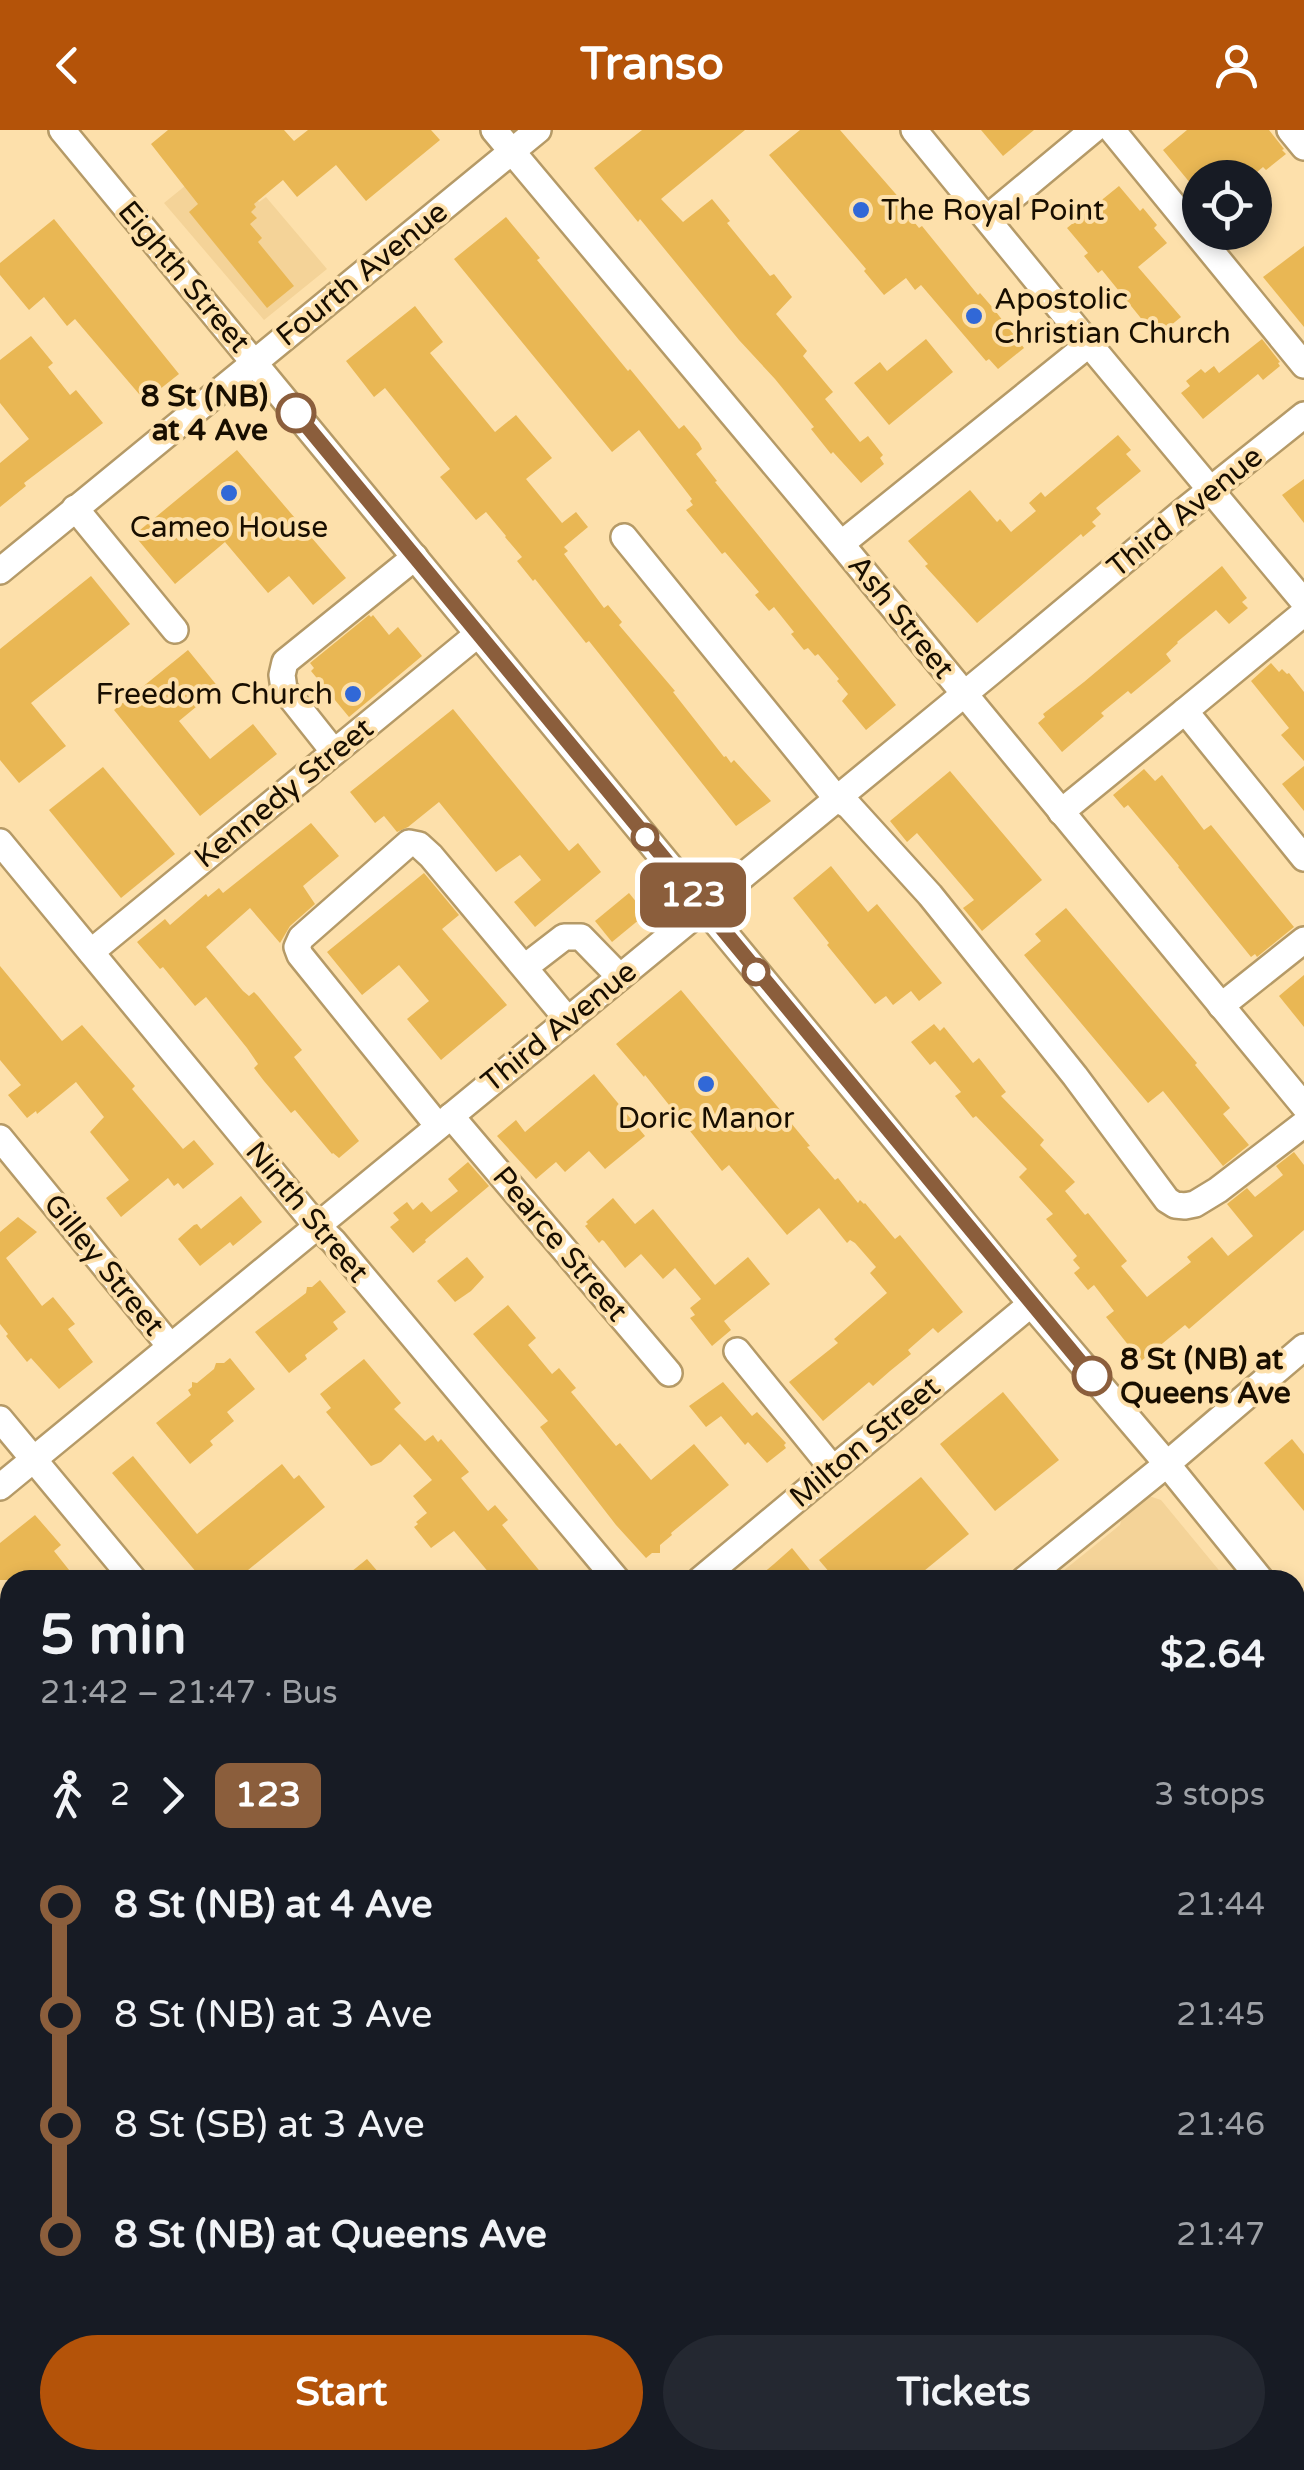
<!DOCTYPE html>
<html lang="en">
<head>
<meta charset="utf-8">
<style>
  body { margin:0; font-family:"Varela Round",sans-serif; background:#242831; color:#f1f3f6; height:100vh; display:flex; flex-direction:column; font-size:38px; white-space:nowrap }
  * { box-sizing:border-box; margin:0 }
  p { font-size:32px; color:#9ea1a6 }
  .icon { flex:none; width:55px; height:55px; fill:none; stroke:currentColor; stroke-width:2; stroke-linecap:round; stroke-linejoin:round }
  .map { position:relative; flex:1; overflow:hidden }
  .sheet { position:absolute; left:0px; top:1440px; width:1305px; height:900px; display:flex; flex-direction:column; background:#171b24; border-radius:30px 30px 0 0; box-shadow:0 5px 15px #0003 }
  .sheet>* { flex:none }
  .badge { padding:0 20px; border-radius:15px; font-size:35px; line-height:65px }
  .fabs { position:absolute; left:1182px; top:30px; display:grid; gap:20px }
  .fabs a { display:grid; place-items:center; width:90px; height:90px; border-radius:50%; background:#171b24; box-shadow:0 5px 15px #0003; font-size:50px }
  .map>.badge { position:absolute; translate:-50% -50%; box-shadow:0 0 0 5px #fff }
  .legs { display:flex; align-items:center; gap:15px; height:110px; padding:0 40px; font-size:32px }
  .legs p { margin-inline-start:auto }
  .headline { display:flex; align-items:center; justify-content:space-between; height:170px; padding:0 40px }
  h1 { font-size:55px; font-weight:700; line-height:75px }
  .action { display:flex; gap:20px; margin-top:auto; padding:20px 40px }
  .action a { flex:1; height:115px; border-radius:60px; background:#b45309; color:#fff; font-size:40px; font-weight:700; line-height:115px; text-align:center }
  .action a+a { background:#242831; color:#f1f3f6 }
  ul { padding:0 40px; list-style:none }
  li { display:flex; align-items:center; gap:35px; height:110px; font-size:38px }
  li i { display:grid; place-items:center; width:15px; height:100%; margin:0 12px; background:currentColor }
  li i::after { content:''; width:25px; height:25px; margin:-12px; border:8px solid; border-radius:50%; background:#171b24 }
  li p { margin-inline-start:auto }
  li:first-child i { background:linear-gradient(#0000 50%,currentColor 0) }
  li:last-child i { background:linear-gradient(currentColor 50%,#0000 0) }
  header { display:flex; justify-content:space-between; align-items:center; height:130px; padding:0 40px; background:#b45309; color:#fff; font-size:45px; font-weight:700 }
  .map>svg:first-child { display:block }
  .built { fill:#f4d398 }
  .green { fill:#eb9d99 }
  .building { fill:#e9b754 }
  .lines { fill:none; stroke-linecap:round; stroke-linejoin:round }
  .minor-casing { stroke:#b59a67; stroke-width:30 }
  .major-casing { stroke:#fff; stroke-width:35 }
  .minor { stroke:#fff; stroke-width:25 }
  .major { stroke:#f9d791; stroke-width:30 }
  .line-1-casing { stroke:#fff; stroke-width:22 }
  .line-1 { stroke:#8b5e3c; stroke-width:15 }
  .poi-dot { fill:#3168d7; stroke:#fde0ab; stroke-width:4 }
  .stop-1-dot { fill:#fff; stroke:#8b5e3c; stroke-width:5 }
  .labels { text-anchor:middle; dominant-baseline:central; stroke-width:8; stroke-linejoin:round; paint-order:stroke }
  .poi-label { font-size:30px; fill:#180e00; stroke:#fde0ab; text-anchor:start }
  .street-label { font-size:30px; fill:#180e00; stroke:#fde0ab }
  .stop-label { font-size:30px; font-weight:bold; fill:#180e00; stroke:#fde0ab; text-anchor:end }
</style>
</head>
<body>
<header><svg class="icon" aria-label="back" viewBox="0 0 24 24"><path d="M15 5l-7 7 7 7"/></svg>Transo<svg class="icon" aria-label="person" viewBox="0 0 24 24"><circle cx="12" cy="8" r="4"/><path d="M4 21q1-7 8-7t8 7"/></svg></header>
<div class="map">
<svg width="1304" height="2340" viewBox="0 0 1304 2340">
  <rect width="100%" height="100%" fill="#fde0ab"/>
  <g class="built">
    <path d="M 222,26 L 259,72 L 266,67 L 327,139 L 264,190 L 164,73 Z"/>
    <path d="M 1149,1366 L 1161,1370 L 1227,1450 L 1052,1450 L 1120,1395 L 1124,1380 L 1144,1367 Z"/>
    <path d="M 1295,1532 L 1304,1543 L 1304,1763 L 1295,1770 Z"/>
  </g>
  <path class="green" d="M 1304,1763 L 1304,1862 L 1295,1869 L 1295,1770 Z"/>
  <g class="building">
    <path d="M 168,0 L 284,0 L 294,11 L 308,0 L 431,0 L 440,10 L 366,71 L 336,35 L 297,67 L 283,50 L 254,74 L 256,77 L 251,82 L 257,88 L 250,94 L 262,108 L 258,112 L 294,156 L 267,178 L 189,82 L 198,74 L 151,14 Z"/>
    <path d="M 642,0 L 745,0 L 661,69 L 683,92 L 712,69 L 730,91 L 727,93 L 770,146 L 774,144 L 792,167 L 776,184 L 807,221 L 803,226 L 833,262 L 825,269 L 860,312 L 868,306 L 883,325 L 880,328 L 884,334 L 861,353 L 833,322 L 831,324 L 811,299 L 814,297 L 775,249 L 739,210 L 640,89 L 638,92 L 594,38 Z"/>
    <path d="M 800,0 L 840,0 L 901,70 L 898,72 L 919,98 L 922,96 L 978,165 L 980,163 L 993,178 L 1024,218 L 998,239 L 989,229 L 986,231 L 921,155 L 915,160 L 906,148 L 884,165 L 864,141 L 866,139 L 769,25 Z"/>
    <path d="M 981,0 L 1034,0 L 1003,26 Z"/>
    <path d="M 1187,0 L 1269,0 L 1284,19 L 1282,20 L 1286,24 L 1266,40 L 1263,37 L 1250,48 L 1200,48 L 1200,65 L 1163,20 Z"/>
    <path d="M 1119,56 L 1140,81 L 1143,78 L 1157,95 L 1154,98 L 1167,113 L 1138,137 L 1181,187 L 1159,205 L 1147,190 L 1144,192 L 1102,140 L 1098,143 L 1084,126 L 1088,123 L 1067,98 Z"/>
    <path d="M 506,87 L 540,128 L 537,130 L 628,241 L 630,239 L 679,299 L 684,295 L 699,313 L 702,319 L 696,324 L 717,351 L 715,352 L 896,575 L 866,600 L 842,571 L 848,564 L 837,551 L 839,549 L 818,524 L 815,526 L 808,518 L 804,520 L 791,504 L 794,502 L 774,477 L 769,481 L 755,465 L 759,462 L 725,422 L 722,424 L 686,380 L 693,375 L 690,371 L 692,369 L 639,300 L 612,322 L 454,129 Z"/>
    <path d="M 54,89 L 179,244 L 145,271 L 75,189 L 67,196 L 44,167 L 29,180 L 0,145 L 0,133 Z"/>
    <path d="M 1304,116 L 1304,197 L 1263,147 Z"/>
    <path d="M 415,176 L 443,212 L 430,223 L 495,302 L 516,285 L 552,328 L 526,349 L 562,393 L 576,382 L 588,397 L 564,417 L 568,421 L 564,424 L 604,478 L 608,475 L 622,492 L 619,495 L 675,561 L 673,562 L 724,627 L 726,626 L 731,633 L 734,630 L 771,671 L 736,696 L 589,511 L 586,513 L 535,449 L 533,451 L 517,431 L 522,427 L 505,407 L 506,406 L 486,382 L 476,390 L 440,347 L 450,339 L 385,258 L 374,267 L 346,231 Z"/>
    <path d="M 31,206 L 53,233 L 48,237 L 70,265 L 76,260 L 103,293 L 24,353 L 26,356 L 0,377 L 0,333 L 29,309 L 0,273 L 0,230 Z"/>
    <path d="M 926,209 L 953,242 L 889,295 L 854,253 L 880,232 L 887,241 Z"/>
    <path d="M 1262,209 L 1280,232 L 1278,233 L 1280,236 L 1263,250 L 1258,244 L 1203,289 L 1181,263 L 1190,256 L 1186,251 L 1201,239 L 1205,243 L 1214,236 L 1219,243 Z"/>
    <path d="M 1118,305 L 1131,320 L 1126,324 L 1141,341 L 1096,378 L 1101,384 L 1092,392 L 1096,396 L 1083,407 L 1081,404 L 977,493 L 925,436 L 928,434 L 908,411 L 970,360 L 997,392 L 1000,389 L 1011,402 L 1036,381 L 1029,373 L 1041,362 L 1045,367 Z"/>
    <path d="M 237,320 L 346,448 L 313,475 L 289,446 L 268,463 L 225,412 L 175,454 L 134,405 Z"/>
    <path d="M 1304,349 L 1304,393 L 1282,365 Z"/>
    <path d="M 1222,436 L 1247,468 L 1242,472 L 1248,478 L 1229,494 L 1216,480 L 1177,512 L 1178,513 L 1166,524 L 1171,531 L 1131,564 L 1128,561 L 1101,583 L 1104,586 L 1062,622 L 1038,593 L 1045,587 L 1043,584 L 1084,552 Z"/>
    <path d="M 91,446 L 130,494 L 31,573 L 66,616 L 19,653 L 0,630 L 0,519 Z"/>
    <path d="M 369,485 L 371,487 L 373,485 L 389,505 L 398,497 L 422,526 L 349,587 L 311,541 L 314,538 L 310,533 Z"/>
    <path d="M 188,520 L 219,558 L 179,591 L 210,629 L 253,594 L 277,624 L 200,686 L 114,580 Z"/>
    <path d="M 1271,533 L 1279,542 L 1282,539 L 1287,544 L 1289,543 L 1304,562 L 1304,631 L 1281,605 L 1289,598 L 1251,551 Z"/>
    <path d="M 453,579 L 569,721 L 578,713 L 601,742 L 535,797 L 514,772 L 541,750 L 520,725 L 496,742 L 439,672 L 408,697 L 397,702 L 384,686 L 375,693 L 350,662 Z"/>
    <path d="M 1304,636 L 1304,681 L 1282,654 Z"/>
    <path d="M 103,637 L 175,724 L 121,768 L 49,680 Z"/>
    <path d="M 1144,639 L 1155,651 L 1162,645 L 1204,700 L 1211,695 L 1294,797 L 1257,827 L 1255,824 L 1251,827 L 1178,737 L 1179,736 L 1128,675 L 1124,678 L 1113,665 Z"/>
    <path d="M 950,641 L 1042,750 L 982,801 L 963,778 L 974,770 L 917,703 L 907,712 L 890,691 Z"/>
    <path d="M 311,693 L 339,726 L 303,756 L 315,774 L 290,796 L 280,813 L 250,778 L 206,817 L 243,861 L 249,866 L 254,862 L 258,866 L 302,920 L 294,927 L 359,1011 L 339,1028 L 333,1023 L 332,1024 L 295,980 L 291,983 L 264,951 L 254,938 L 258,934 L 247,918 L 206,867 L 195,876 L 163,837 L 160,839 L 137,812 L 165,789 L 170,795 L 206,764 L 208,767 L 219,758 L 223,763 Z"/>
    <path d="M 831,736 L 868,782 L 877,774 L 942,853 L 919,871 L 911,861 L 893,875 L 886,866 L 875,874 L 827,815 L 829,813 L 793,768 Z"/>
    <path d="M 424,743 L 459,785 L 442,799 L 507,875 L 441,930 L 407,889 L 429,871 L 399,835 L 362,865 L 327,822 Z"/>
    <path d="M 629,763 L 646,784 L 612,812 L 595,791 Z"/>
    <path d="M 1066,778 L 1197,933 L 1195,935 L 1230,978 L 1223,984 L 1249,1015 L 1223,1036 L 1163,961 L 1148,973 L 1024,825 L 1041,811 L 1035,804 Z"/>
    <path d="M 0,836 L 62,911 L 82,895 L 135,956 L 132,959 L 183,1019 L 194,1010 L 214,1034 L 183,1059 L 178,1053 L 174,1056 L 168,1048 L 121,1087 L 106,1068 L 129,1050 L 90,1002 L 104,987 L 76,952 L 37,984 L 36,981 L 27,988 L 8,965 L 21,955 L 0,930 Z"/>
    <path d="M 1304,845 L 1304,897 L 1279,866 Z"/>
    <path d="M 681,860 L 810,1016 L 807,1017 L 835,1050 L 838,1048 L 858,1073 L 860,1070 L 864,1074 L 865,1073 L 895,1109 L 900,1105 L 963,1182 L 938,1203 L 933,1198 L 908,1220 L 911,1224 L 890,1241 L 873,1256 L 869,1252 L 823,1291 L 789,1252 L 838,1213 L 834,1209 L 887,1163 L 870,1143 L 876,1137 L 855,1113 L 850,1110 L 847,1113 L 819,1078 L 787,1105 L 729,1035 L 722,1041 L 645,945 L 644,947 L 616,914 Z"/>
    <path d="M 934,894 L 940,901 L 944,897 L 973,933 L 979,928 L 1006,962 L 1001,966 L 1044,1010 L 1040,1015 L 1075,1052 L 1065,1061 L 1085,1085 L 1088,1083 L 1127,1131 L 1121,1136 L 1147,1167 L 1191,1132 L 1187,1127 L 1212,1107 L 1228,1126 L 1253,1106 L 1227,1074 L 1247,1058 L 1255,1067 L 1283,1045 L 1276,1036 L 1294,1022 L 1304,1035 L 1304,1100 L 1189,1199 L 1185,1195 L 1141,1231 L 1106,1187 L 1114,1181 L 1094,1155 L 1088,1160 L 1074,1143 L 1080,1138 L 1073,1130 L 1077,1126 L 1046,1089 L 1053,1084 L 1019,1047 L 1027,1039 L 976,986 L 973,988 L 955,966 L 961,962 L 935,931 L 930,935 L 911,912 Z"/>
    <path d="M 594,944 L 645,1006 L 605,1039 L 589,1021 L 565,1042 L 556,1032 L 536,1049 L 497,1006 L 516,990 L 525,1002 Z"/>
    <path d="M 468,1032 L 489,1056 L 425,1110 L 426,1112 L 413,1123 L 390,1097 L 399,1090 L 393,1083 L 407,1072 L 413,1080 L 422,1072 L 431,1082 L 458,1061 L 448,1049 Z"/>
    <path d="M 241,1066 L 262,1092 L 233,1116 L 230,1112 L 200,1136 L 178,1109 L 194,1095 L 197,1094 L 201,1099 Z"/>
    <path d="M 613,1068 L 635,1094 L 653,1079 L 715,1155 L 748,1127 L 770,1154 L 724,1191 L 731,1200 L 712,1216 L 690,1188 L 695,1185 L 690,1178 L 701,1169 L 675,1138 L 663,1149 L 641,1124 L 625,1138 L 604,1111 L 602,1110 L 599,1113 L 585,1096 L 588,1094 L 586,1092 Z"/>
    <path d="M 18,1087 L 37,1102 L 6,1128 L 42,1176 L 53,1167 L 75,1194 L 68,1199 L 93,1232 L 59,1259 L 31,1228 L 27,1232 L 6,1206 L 8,1204 L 0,1194 L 0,1102 Z"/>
    <path d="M 467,1127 L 484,1147 L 471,1161 L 455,1172 L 437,1151 Z"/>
    <path d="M 320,1150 L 346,1182 L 333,1192 L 338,1199 L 305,1225 L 307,1229 L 289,1243 L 255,1202 L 306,1163 L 307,1157 L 312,1157 Z"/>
    <path d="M 508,1175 L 536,1208 L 528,1215 L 552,1244 L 559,1238 L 576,1258 L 571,1262 L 616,1316 L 620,1313 L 651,1350 L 694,1314 L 729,1355 L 671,1403 L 672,1405 L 660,1415 L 660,1423 L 652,1423 L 646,1428 L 616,1395 L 540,1297 L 548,1291 L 473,1204 Z"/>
    <path d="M 230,1228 L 255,1259 L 227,1282 L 234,1291 L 210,1311 L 213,1315 L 190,1334 L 156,1293 L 191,1265 L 188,1260 L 192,1257 L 192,1252 L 197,1253 L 214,1239 L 216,1233 L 224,1233 Z"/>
    <path d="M 364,1229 L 401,1273 L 394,1279 L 425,1311 L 433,1305 L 438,1312 L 441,1309 L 469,1342 L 461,1348 L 488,1381 L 495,1375 L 508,1390 L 502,1395 L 547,1450 L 495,1450 L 454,1401 L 431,1418 L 414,1397 L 418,1394 L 416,1392 L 427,1383 L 413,1366 L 432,1350 L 400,1314 L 381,1332 L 371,1336 L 326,1282 L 331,1278 L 320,1264 Z"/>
    <path d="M 723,1252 L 752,1286 L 757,1282 L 786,1313 L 784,1315 L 786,1318 L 767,1333 L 748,1312 L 745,1315 L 721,1286 L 706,1297 L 689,1276 Z"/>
    <path d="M 1003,1262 L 1059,1330 L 995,1381 L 940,1314 Z"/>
    <path d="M 1292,1309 L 1304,1324 L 1304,1381 L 1264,1333 Z"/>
    <path d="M 133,1326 L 197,1404 L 282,1334 L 294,1349 L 299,1345 L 325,1377 L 236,1450 L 203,1450 L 112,1343 Z"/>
    <path d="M 921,1347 L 969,1404 L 913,1450 L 836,1450 L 819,1430 Z"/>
    <path d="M 35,1385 L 61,1415 L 54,1421 L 77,1450 L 0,1450 L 0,1413 Z"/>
    <path d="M 792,1418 L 818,1450 L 755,1450 L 774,1434 Z"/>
    <path d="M 367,1429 L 385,1450 L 341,1450 Z"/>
  </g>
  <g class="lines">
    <defs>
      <g id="minor">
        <path d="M 62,0 L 1031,1174 L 1167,1334 L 1261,1450"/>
        <path d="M 494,0 L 841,414 L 1304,976"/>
        <path d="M 914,0 L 1089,214 L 1304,472"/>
        <path d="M 1112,0 L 1304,235"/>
        <path d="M 1290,0 L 1304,17"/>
        <path d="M 987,88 L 1093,0"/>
        <path d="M 75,378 L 175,500"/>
        <path d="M 624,407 L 837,669 L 849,676 L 930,765 L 1075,946 L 1167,1070 L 1175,1075 L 1185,1076 L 1195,1074 L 1218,1060 L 1304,994"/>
        <path d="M 841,414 L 1089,214"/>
        <path d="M 0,441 L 538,0"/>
        <path d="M 1304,483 L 1185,581 L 1304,728"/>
        <path d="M 334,622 L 284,559 L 282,545 L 285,532 L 415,427"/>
        <path d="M 1061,682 L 1185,581"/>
        <path d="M 0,712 L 316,1095 L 333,1111 L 617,1450"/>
        <path d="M 91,822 L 478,504"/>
        <path d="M 525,837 L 564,807 L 581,807 L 620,847"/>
        <path d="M 1221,876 L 1304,810"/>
        <path d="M 451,986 L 669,1243"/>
        <path d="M 438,996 L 300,825 L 297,817 L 301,808 L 409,713 L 419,715 L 431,726 L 568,890"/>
        <path d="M 0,1008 L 170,1216"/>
        <path d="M 737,1221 L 833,1339"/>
        <path d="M 0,1289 L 134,1450"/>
        <path d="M 0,1357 L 991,542 L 1180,384 L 1304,285"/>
        <path d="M 700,1450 L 1031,1174"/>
        <path d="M 1024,1450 L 1167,1334 L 1304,1217"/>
        <path d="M 1295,1491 L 1304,1502"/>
        <path d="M 0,1849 L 10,1861"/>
        <path d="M 1295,1882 L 1304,1874"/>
        <path d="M 0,2101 L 10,2114"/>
        <path d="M 0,2271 L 10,2263"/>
        <path d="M 0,2322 L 10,2314"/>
        <path d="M 861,2330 L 869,2340"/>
        <path d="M 1111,2330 L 1120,2340"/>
        <path d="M 471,2340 L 483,2330"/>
        <path d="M 746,2340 L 758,2330"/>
        <path d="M 1298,2340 L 1304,2335"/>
      </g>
      <g id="major">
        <path d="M 1295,2115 L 1304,2108"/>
        <path d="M 1019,2340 L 1032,2330"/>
      </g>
    </defs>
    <use href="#minor" class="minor-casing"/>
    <use href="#major" class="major-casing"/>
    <use href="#minor" class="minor"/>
    <use href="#major" class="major"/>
  </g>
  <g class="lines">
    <defs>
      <path id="line-1" d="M 296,283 L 1092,1246"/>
    </defs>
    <use href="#line-1" class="line-1-casing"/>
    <use href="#line-1" class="line-1"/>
  </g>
  <g class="poi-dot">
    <circle cx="861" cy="80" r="10"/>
    <circle cx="974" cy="186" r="10"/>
    <circle cx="229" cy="363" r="10"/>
    <circle cx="353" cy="564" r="10"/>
    <circle cx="706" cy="954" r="10"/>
  </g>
  <g class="stop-1-dot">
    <circle cx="296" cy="283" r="18"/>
    <circle cx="645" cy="707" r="12"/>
    <circle cx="756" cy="842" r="12"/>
    <circle cx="1092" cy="1246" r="18"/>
  </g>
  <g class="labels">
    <g class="poi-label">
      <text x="881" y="80">The Royal Point</text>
      <text x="994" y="169">Apostolic<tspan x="994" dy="34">Christian Church</tspan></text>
      <text x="229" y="397" text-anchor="middle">Cameo House</text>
      <text x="333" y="564" text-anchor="end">Freedom Church</text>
      <text x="706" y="988" text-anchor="middle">Doric Manor</text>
    </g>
    <g class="street-label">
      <text transform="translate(362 144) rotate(-39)">Fourth Avenue</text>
      <text transform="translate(184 147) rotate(50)">Eighth Street</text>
      <text transform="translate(1185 382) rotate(-39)">Third Avenue</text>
      <text transform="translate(901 487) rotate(51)">Ash Street</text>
      <text transform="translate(284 663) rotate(-39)">Kennedy Street</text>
      <text transform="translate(559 897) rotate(-39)">Third Avenue</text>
      <text transform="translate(307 1082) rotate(50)">Ninth Street</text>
      <text transform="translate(560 1114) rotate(50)">Pearce Street</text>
      <text transform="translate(104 1135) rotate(51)">Gilley Street</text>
      <text transform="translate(865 1312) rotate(-40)">Milton Street</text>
    </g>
    <g class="stop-label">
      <text x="268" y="266">8 St (NB)<tspan x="268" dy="34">at 4 Ave</tspan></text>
      <text x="1120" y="1229" text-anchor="start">8 St (NB) at<tspan x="1120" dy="34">Queens Ave</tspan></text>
    </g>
  </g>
</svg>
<div class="fabs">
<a><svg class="icon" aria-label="locate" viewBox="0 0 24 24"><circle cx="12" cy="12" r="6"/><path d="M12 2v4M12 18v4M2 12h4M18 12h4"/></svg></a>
</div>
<b class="badge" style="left:693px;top:765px;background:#8b5e3c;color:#fff">123</b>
<section class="sheet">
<div class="headline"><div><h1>5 min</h1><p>21:42 – 21:47 · Bus</p></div><b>$2.64</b></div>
<div class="legs"><svg class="icon" aria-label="walk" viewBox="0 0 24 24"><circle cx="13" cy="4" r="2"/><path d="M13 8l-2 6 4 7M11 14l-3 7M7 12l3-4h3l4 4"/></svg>2<svg class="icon" aria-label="forward" viewBox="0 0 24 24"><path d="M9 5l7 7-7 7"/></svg><b class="badge" style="background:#8b5e3c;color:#fff">123</b><p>3 stops</p></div>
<ul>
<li><i style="color:#8b5e3c"></i><b>8 St (NB) at 4 Ave</b><p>21:44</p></li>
<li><i style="color:#8b5e3c"></i><span>8 St (NB) at 3 Ave</span><p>21:45</p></li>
<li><i style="color:#8b5e3c"></i><span>8 St (SB) at 3 Ave</span><p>21:46</p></li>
<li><i style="color:#8b5e3c"></i><b>8 St (NB) at Queens Ave</b><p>21:47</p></li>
</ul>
<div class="action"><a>Start</a><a>Tickets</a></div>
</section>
</div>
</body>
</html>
